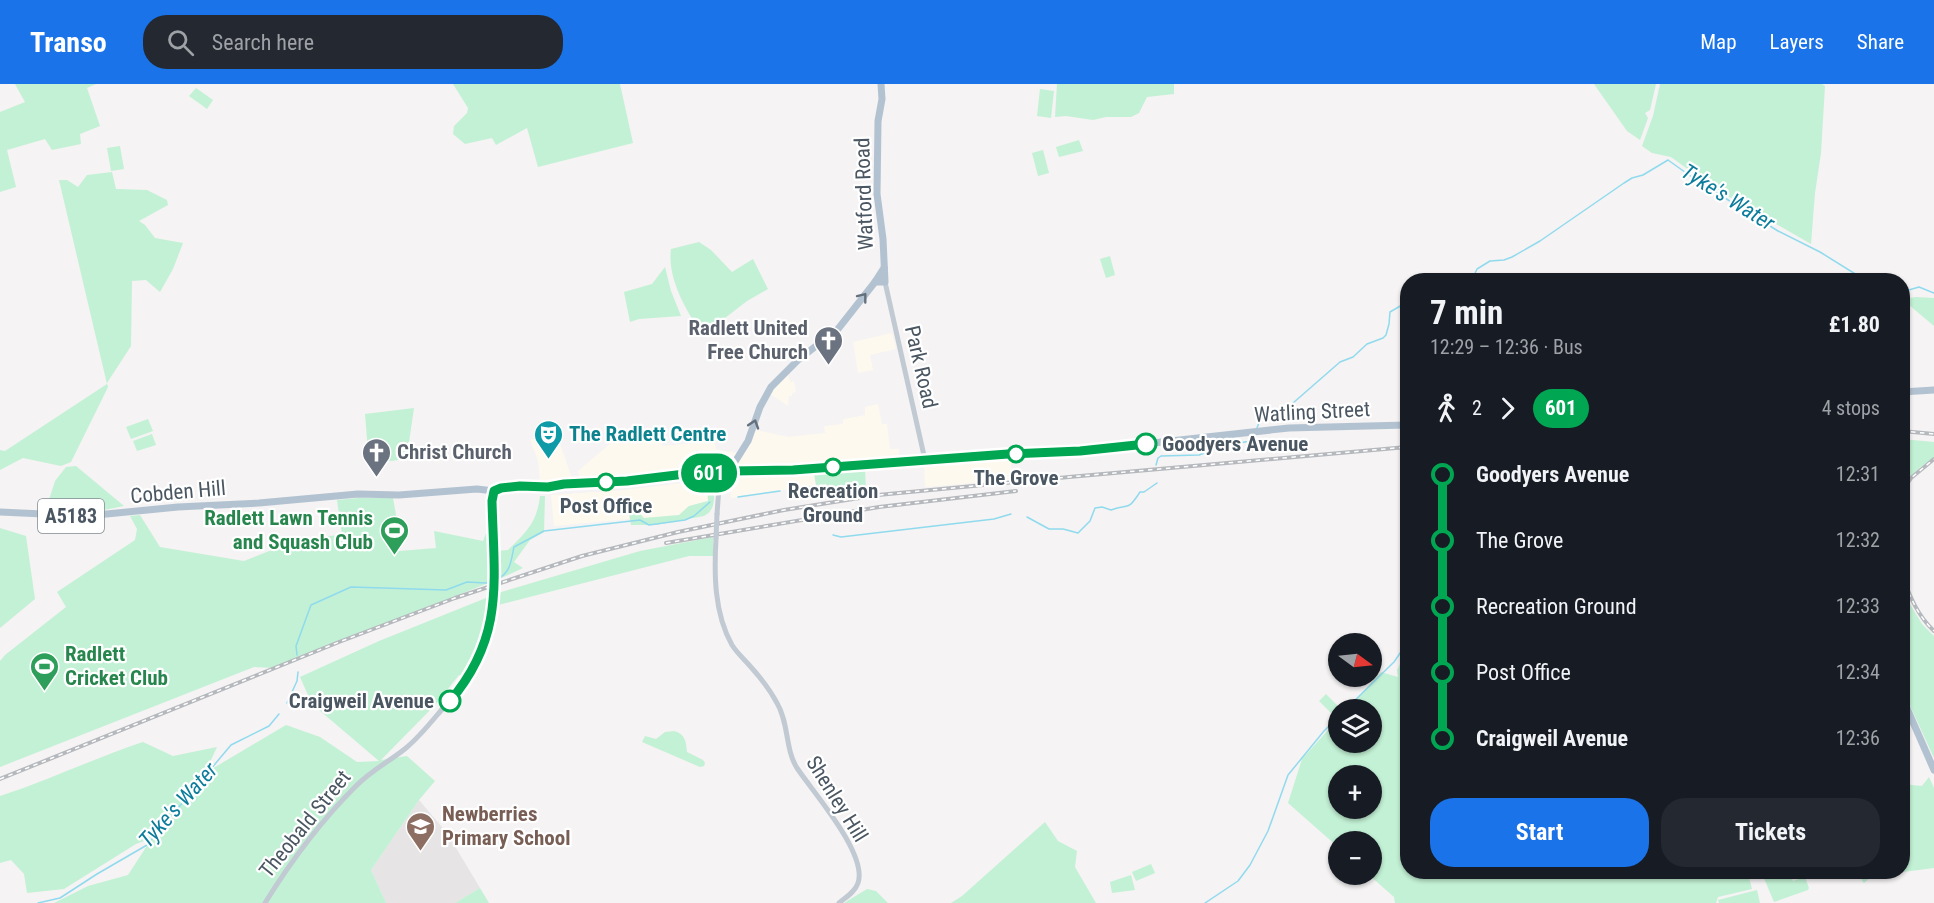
<!DOCTYPE html>
<html lang="en">
<head>
<meta charset="utf-8">
<style>
  body { margin:0; font-family:"Roboto Condensed",sans-serif; background:#242831; color:#f1f3f6; height:100vh; display:flex; flex-direction:column; font-size:22px; white-space:nowrap }
  * { box-sizing:border-box; margin:0 }
  p { font-size:20px; color:#9ea1a6 }
  .icon { flex:none; width:33px; height:33px; fill:none; stroke:currentColor; stroke-width:2; stroke-linecap:round; stroke-linejoin:round }
  .map { position:relative; flex:1; overflow:hidden }
  .details { position:absolute; left:1400px; top:189px; width:510px; height:606px; display:flex; flex-direction:column; background:#171b24; border-radius:24px; box-shadow:0 2px 4px #0004 }
  .details>* { flex:none }
  .badge { padding:0 12px; border-radius:20px; font-size:21px; line-height:39px }
  .needle { width:39px; rotate:105deg }
  .buttons { position:absolute; left:1328px; top:549px; display:grid; gap:12px }
  .buttons a { display:grid; place-items:center; width:54px; height:54px; border-radius:50%; background:#171b24; box-shadow:0 2px 4px #0004; font-size:30px }
  .map>.badge { position:absolute; translate:-50% -50%; box-shadow:0 0 0 3px #fff }
  .legs { display:flex; align-items:center; gap:9px; height:66px; padding:0 30px; font-size:20px }
  .legs p { margin-inline-start:auto }
  .headline { display:flex; align-items:center; justify-content:space-between; height:102px; padding:0 30px }
  h1 { font-size:33px; font-weight:700; line-height:45px }
  .primary-button { display:flex; gap:12px; margin-top:auto; padding:12px 30px }
  .primary-button a { flex:1; height:69px; border-radius:24px; background:#1a73e8; color:#fff; font-size:24px; font-weight:700; line-height:69px; text-align:center }
  .primary-button a+a { background:#242831; color:#f1f3f6 }
  ul { padding:0 30px; list-style:none }
  li { display:flex; align-items:center; gap:21px; height:66px; font-size:22px }
  li i { display:grid; place-items:center; width:9px; height:100%; margin:0 8px; background:currentColor }
  li i::after { content:''; width:15px; height:15px; margin:-8px; border:4px solid; border-radius:50%; background:#171b24 }
  li p { margin-inline-start:auto }
  li:first-child i { background:linear-gradient(#0000 50%,currentColor 0) }
  li:last-child i { background:linear-gradient(currentColor 50%,#0000 0) }
  header { display:flex; align-items:center; gap:36px; box-sizing:border-box; height:84px; padding:0 30px; background:#1a73e8; color:#fff }
  header strong { font-size:28px }
  nav { display:flex; gap:33px; margin-inline-start:auto; font-size:21px }
  .search { width:420px; height:54px; background:#242831; display:flex; align-items:center; gap:15px; box-sizing:border-box; padding:0 21px; border-radius:24px; color:#9ea1a6; font-size:22px }
  .map>svg:first-child { display:block }
  .commercial { fill:#fdf9ef }
  .education { fill:#e6e4e5 }
  .green { fill:#c3f1d5; fill-rule:evenodd }
  .lines { fill:none; stroke-linecap:round; stroke-linejoin:round }
  .stream { stroke:#90daee; stroke-width:1.5 }
  .minor { stroke:#c1cad2; stroke-width:5 }
  .major { stroke:#b3c2d1; stroke-width:7 }
  .rail-casing { stroke:#b5b8bd; stroke-width:4 }
  .rail { stroke:#fff; stroke-width:1.5; stroke-dasharray:4.5; stroke-linecap:butt }
  .minor-bridge { stroke:#c1cad2; stroke-width:5 }
  .oneway { stroke:#64717d }
  .line-1-casing { stroke:#fff; stroke-width:14 }
  .line-1 { stroke:#00a651; stroke-width:9 }
  .stop-1-dot { fill:#fff; stroke:#00a651; stroke-width:3 }
  .labels { text-anchor:middle; dominant-baseline:central; stroke-width:4.5; stroke-linejoin:round; paint-order:stroke }
  .shield { fill:#fff; stroke:#808990; stroke-width:1.5 }
  .shield-label { font-size:20px; font-weight:bold; fill:#4a5661 }
  .street-label { font-size:21px; fill:#4a5661; stroke:#fff }
  .worship-label { font-size:21px; font-weight:bold; fill:#5b616d; stroke:#fff; text-anchor:end }
  .culture-label { font-size:21px; font-weight:bold; fill:#0d838f; stroke:#fff; text-anchor:start }
  .stop-label { font-size:21px; font-weight:bold; fill:#4a5661; stroke:#fff }
  .leisure-label { font-size:21px; font-weight:bold; fill:#27864d; stroke:#fff; text-anchor:end }
  .education-label { font-size:21px; font-weight:bold; fill:#785e54; stroke:#fff; text-anchor:start }
  .water-label { font-size:22px; font-style:italic; fill:#0c7c9b; stroke:#fff }
</style>
</head>
<body>
<header>
<strong>Transo</strong>
<div class="search"><svg class="icon" aria-label="search" viewBox="0 0 24 24"><circle cx="10" cy="10" r="6"/><path d="M15 15l6 6"/></svg>Search here</div>
<nav><a>Map</a><a>Layers</a><a>Share</a></nav>
</header>
<div class="map">
<svg width="1934" height="819" viewBox="0 0 1934 819">
  <rect width="100%" height="100%" fill="#f5f3f3"/>
  <g class="commercial">
    <path d="M 892,249 L 896,265 L 870,271 L 873,286 L 858,289 L 853,258 Z"/>
    <path d="M 788,290 L 790,298 L 794,297 L 796,308 L 792,309 L 792,312 L 789,312 L 788,322 L 770,310 Z"/>
    <path d="M 878,320 L 882,340 L 887,340 L 890,365 L 899,365 L 900,375 L 741,384 L 738,382 L 737,378 L 756,346 L 788,353 L 825,349 L 824,342 L 843,340 L 843,335 L 865,331 L 865,323 Z"/>
    <path d="M 639,344 L 641,356 L 661,355 L 662,362 L 714,357 L 716,365 L 737,369 L 729,384 L 635,392 L 604,392 L 603,393 L 580,394 L 578,387 L 626,346 Z"/>
    <path d="M 556,348 L 572,394 L 540,397 L 538,377 L 530,356 Z"/>
    <path d="M 1011,374 L 1012,396 L 925,403 L 924,381 Z"/>
    <path d="M 743,390 L 814,390 L 816,401 L 731,414 L 731,391 Z"/>
    <path d="M 707,396 L 708,417 L 689,422 L 679,431 L 644,434 L 628,418 L 629,435 L 554,442 L 551,411 L 624,406 Z"/>
  </g>
  <path class="education" d="M 419,716 L 447,749 L 480,804 L 455,819 L 386,819 L 371,786 Z"/>
  <g class="green">
    <path d="M 15,0 L 96,0 L 87,4 L 100,42 L 80,50 L 81,60 L 52,66 L 45,55 L 7,66 L 16,103 L 0,108 L 0,28 L 25,18 Z"/>
    <path d="M 453,0 L 620,0 L 633,59 L 538,83 L 527,44 L 496,61 L 492,54 L 465,60 L 453,50 L 454,42 L 467,29 L 468,24 Z"/>
    <path d="M 1057,0 L 1174,0 L 1174,10 L 1147,13 L 1139,29 L 1131,33 L 1106,33 L 1093,36 L 1066,32 L 1055,33 Z"/>
    <path d="M 1594,0 L 1656,0 L 1650,26 L 1645,29 L 1648,34 L 1640,56 L 1627,47 Z"/>
    <path d="M 1660,0 L 1822,0 L 1825,2 L 1821,69 L 1815,109 L 1811,160 L 1726,111 L 1700,94 L 1671,73 L 1652,69 L 1642,62 L 1653,32 Z"/>
    <path d="M 196,4 L 213,16 L 207,25 L 189,12 Z"/>
    <path d="M 1040,5 L 1054,7 L 1051,34 L 1037,32 Z"/>
    <path d="M 1079,56 L 1083,67 L 1059,73 L 1056,63 Z"/>
    <path d="M 120,62 L 124,85 L 111,87 L 107,64 Z"/>
    <path d="M 1043,66 L 1049,89 L 1038,92 L 1032,69 Z"/>
    <path d="M 112,88 L 116,105 L 147,106 L 167,116 L 168,121 L 139,137 L 145,141 L 155,154 L 183,159 L 173,185 L 160,208 L 146,196 L 132,197 L 131,262 L 107,299 L 108,303 L 71,378 L 61,382 L 23,374 L 0,386 L 0,366 L 5,367 L 107,300 L 59,96 L 67,96 L 78,103 L 87,91 Z"/>
    <path d="M 699,158 L 711,166 L 732,188 L 753,175 L 768,205 L 747,217 L 703,251 C 686,227 667,194 671,165 Z"/>
    <path d="M 1110,172 L 1115,191 L 1106,194 L 1100,175 Z"/>
    <path d="M 665,183 L 671,207 L 681,232 L 639,235 L 630,238 L 624,208 L 652,200 Z"/>
    <path d="M 1915,213 L 1934,214 L 1934,242 L 1903,216 Z"/>
    <path d="M 414,324 L 407,372 L 405,375 L 369,380 L 365,330 Z"/>
    <path d="M 148,335 L 153,347 L 131,355 L 126,343 Z"/>
    <path d="M 152,350 L 156,361 L 137,367 L 133,357 Z"/>
    <path d="M 1902,355 L 1934,358 L 1934,374 C 1920,382 1911,391 1902,404 Z"/>
    <path d="M 76,382 L 124,422 L 99,427 L 55,428 L 49,416 L 55,397 L 66,383 Z"/>
    <path d="M 865,384 L 866,407 L 829,413 L 826,400 L 816,401 L 814,390 L 847,388 Z"/>
    <path d="M 707,401 L 714,402 C 714,414 716,426 704,432 L 656,441 L 631,441 L 627,417 L 644,434 L 679,431 L 689,422 L 708,417 Z"/>
    <path d="M 540,412 L 545,412 L 544,448 L 530,456 L 514,478 L 523,484 L 497,496 L 496,467 L 508,466 C 526,448 537,439 540,412 Z"/>
    <path d="M 358,414 L 393,414 L 398,442 L 399,467 L 436,464 L 434,447 L 483,457 L 487,447 L 491,447 L 491,498 L 273,584 L 254,583 L 0,683 L 0,577 L 5,571 L 66,523 L 57,508 L 135,456 L 137,445 L 130,432 L 140,431 L 160,463 L 244,477 L 295,457 L 314,453 L 342,451 L 337,416 Z"/>
    <path d="M 0,444 L 26,452 L 35,515 L 0,544 Z"/>
    <path d="M 713,453 L 713,472 L 689,472 L 498,521 L 498,509 L 640,467 Z"/>
    <path d="M 1902,507 L 1922,540 L 1934,552 L 1934,674 L 1902,604 Z"/>
    <path d="M 491,512 C 487,543 478,566 465,594 L 459,591 L 435,621 L 381,676 L 407,672 L 435,697 L 419,716 L 371,786 L 386,819 L 54,819 L 88,802 L 128,791 L 152,754 L 136,760 L 64,805 L 27,809 L 24,790 L 11,776 L 0,779 L 0,712 C 49,696 95,674 143,658 L 173,672 L 217,663 L 205,689 L 286,641 L 320,653 L 357,678 L 379,677 L 312,620 L 300,593 L 379,557 Z"/>
    <path d="M 1407,566 L 1407,788 L 1789,788 L 1793,797 L 1805,793 L 1809,804 L 1808,806 L 1774,818 L 1763,792 L 1749,793 L 1752,805 L 1718,813 L 1716,819 L 1395,819 L 1394,813 L 1369,791 L 1371,790 L 1371,758 L 1338,758 L 1338,763 L 1288,719 L 1302,675 L 1338,635 L 1338,658 L 1371,658 L 1371,626 L 1347,625 L 1381,588 L 1398,593 L 1397,586 ZM 1338,692 L 1371,692 L 1371,724 L 1338,724 Z"/>
    <path d="M 1326,610 L 1341,625 L 1338,626 L 1338,632 L 1336,634 L 1319,617 Z"/>
    <path d="M 674,647 C 685,650 686,657 687,668 L 703,676 L 705,679 L 704,682 L 700,683 L 642,658 L 645,652 L 656,655 L 665,648 Z"/>
    <path d="M 1929,693 L 1934,704 L 1934,784 L 1872,792 L 1864,799 L 1863,798 L 1858,788 L 1902,788 L 1902,700 L 1922,702 Z"/>
    <path d="M 1045,738 L 1058,757 L 1077,767 L 1075,783 L 1096,819 L 951,819 L 962,812 Z"/>
    <path d="M 1151,780 L 1155,789 L 1136,797 L 1132,788 Z"/>
    <path d="M 1131,791 L 1135,806 L 1112,809 L 1110,798 Z"/>
    <path d="M 480,804 L 489,819 L 455,819 Z"/>
    <path d="M 867,805 L 876,807 L 888,819 L 844,819 Z"/>
    <path d="M 1757,806 L 1760,819 L 1719,819 L 1718,816 Z"/>
  </g>
  <g class="lines">
    <g class="stream">
      <path d="M 1472,196 L 1477,185 L 1490,177 L 1504,176 L 1512,173 L 1540,157 L 1624,99 L 1632,94 L 1643,91 L 1668,76 L 1696,96 L 1778,147 L 1820,168 L 1865,196"/>
      <path d="M 1902,208 L 1919,203 L 1934,209"/>
      <path d="M 1257,344 L 1260,336 L 1285,326 L 1340,278 L 1353,273 L 1367,260 L 1383,254 L 1386,251 L 1389,240 L 1390,228 L 1402,221 L 1407,220"/>
      <path d="M 1156,381 L 1158,374 L 1161,372 L 1199,371 L 1227,361 L 1251,357 L 1255,351"/>
      <path d="M 793,405 L 821,402 L 825,405 L 827,411"/>
      <path d="M 738,413 L 780,407"/>
      <path d="M 1027,433 L 1049,445 L 1063,445 L 1078,449 L 1090,437 L 1095,424 L 1102,423 L 1111,426 C 1130,419 1127,428 1140,408 L 1144,408 L 1157,399"/>
      <path d="M 833,451 L 841,453 L 994,435 L 1011,430"/>
      <path d="M 497,495 C 511,489 511,476 514,463 L 544,447 L 640,436 L 649,441 L 685,436 L 694,432 L 710,418"/>
      <path d="M 297,571 L 296,562 L 311,521 L 351,503 L 446,506 L 467,498 L 486,499 L 492,496"/>
      <path d="M 287,619 L 297,597 L 298,588"/>
      <path d="M 1345,626 L 1394,578 L 1407,559"/>
      <path d="M 38,819 L 60,814 L 97,790 L 147,761 L 231,661 L 269,642 L 279,630"/>
      <path d="M 1205,819 L 1238,797 L 1250,781 L 1268,747 L 1288,691 L 1324,647 L 1338,633"/>
    </g>
    <g class="minor">
      <path d="M 885,198 L 925,376"/>
      <path d="M 717,430 L 720,390"/>
      <path d="M 716,454 C 714,490 714,529 732,561 C 737,569 744,575 750,582 C 760,593 770,606 777,619 C 789,639 785,665 797,684 C 813,708 868,770 858,799 C 855,808 846,813 839,819"/>
      <path d="M 494,492 L 492,417 L 494,407"/>
      <path d="M 265,819 C 291,777 320,738 355,703 C 371,686 389,678 406,664 C 418,654 428,642 438,630 C 470,594 488,567 494,517"/>
    </g>
    <g class="major">
      <path d="M 875,198 L 885,198 L 883,155 L 877,110 L 878,37 L 882,15 L 881,0"/>
      <path d="M 1902,308 L 1934,306"/>
      <path d="M 732,387 L 733,381 L 748,357 L 760,323 L 771,303 L 798,276 L 838,245 L 875,198 L 884,184"/>
      <path d="M 687,391 L 713,392 L 732,387 L 793,386 L 1008,370 L 1080,367 L 1289,344 L 1407,341"/>
      <path d="M 0,428 L 86,432 L 178,423 L 259,419 L 358,410 L 399,411 L 477,405 L 494,407 L 501,404 L 520,402 L 548,403 L 564,400 L 627,397 L 690,390"/>
      <path d="M 1902,613 L 1934,686"/>
    </g>
    <defs>
      <g id="rail">
        <path d="M 1902,347 L 1934,350"/>
        <path d="M 1902,407 L 1911,394 L 1934,375"/>
        <path d="M 666,459 L 879,423 L 1016,407"/>
        <path d="M 1902,492 C 1910,512 1917,531 1934,547"/>
        <path d="M 0,695 L 339,558 L 455,514 L 582,472 L 678,448 L 784,426 L 878,411 L 1069,393 L 1407,363"/>
      </g>
    </defs>
    <use href="#rail" class="rail-casing"/>
    <use href="#rail" class="rail"/>
    <g class="minor-bridge">
      <path d="M 716,454 L 717,430"/>
      <path d="M 494,492 L 494,517"/>
    </g>
  </g>
  <defs><path id="oneway-chevron" d="M-2-3.5L2.5 0L-2 3.5" fill="none" stroke-width="1.6" stroke-linecap="round" stroke-linejoin="round" transform="scale(1.5)"/></defs>
  <g class="oneway">
    <use href="#oneway-chevron" transform="translate(863 213) rotate(-52)"/>
    <use href="#oneway-chevron" transform="translate(754 340) rotate(-72)"/>
  </g>
  <g class="lines">
    <defs>
      <path id="line-1" d="M 450,617 C 505,552 494,497 492,417 L 494,407 L 501,404 L 520,402 L 548,403 L 564,400 L 627,397 L 693,389 L 717,390 L 732,387 L 793,386 L 1008,370 L 1080,367 L 1146,360"/>
    </defs>
    <use href="#line-1" class="line-1-casing"/>
    <use href="#line-1" class="line-1"/>
  </g>
  <defs>
    <symbol id="church-pin" viewBox="-11 -11 22 30"><path d="M0 17L-7.5 6A9.5 9.5 0 1 1 7.5 6Z" fill="#6b7280" stroke="#fff"/><path d="M-1.2-6h2.4v3.5h3.3v2.4h-3.3V6h-2.4V-.1h-3.3v-2.4h3.3Z" fill="#fff"/></symbol>
    <symbol id="theatre-pin" viewBox="-11 -11 22 30"><path d="M0 17L-7.5 6A9.5 9.5 0 1 1 7.5 6Z" fill="#0f9aa8" stroke="#fff"/><path d="M-5-5.5Q0-4 5-5.5V0Q5 5 0 6Q-5 5-5 0ZM-3.3-2.5H-1v1.5H-3.3ZM1-2.5H3.3v1.5H1ZM-2.8 1Q0 5.5 2.8 1Z" fill="#fff"/></symbol>
    <symbol id="stadium-pin" viewBox="-11 -11 22 30"><path d="M0 17L-7.5 6A9.5 9.5 0 1 1 7.5 6Z" fill="#2e9e5b" stroke="#fff"/><path d="M0-5a6.5 5 0 1 0 0 10a6.5 5 0 1 0 0-10ZM-3.5-1.8h7v3.6h-7Z" fill="#fff"/></symbol>
    <symbol id="school-pin" viewBox="-11 -11 22 30"><path d="M0 17L-7.5 6A9.5 9.5 0 1 1 7.5 6Z" fill="#8d6e63" stroke="#fff"/><path d="M0-5L7-2L0 1L-7-2ZM-4 1L0 2.5L4 1V4Q0 6-4 4Z" fill="#fff"/></symbol>
  </defs>
  <g fill-rule="evenodd">
    <use href="#church-pin" x="812" y="240" width="33" height="45"/>
    <use href="#theatre-pin" x="532" y="334" width="33" height="45"/>
    <use href="#church-pin" x="360" y="352" width="33" height="45"/>
    <use href="#stadium-pin" x="378" y="430" width="33" height="45"/>
    <use href="#stadium-pin" x="28" y="566" width="33" height="45"/>
    <use href="#school-pin" x="404" y="726" width="33" height="45"/>
  </g>
  <g class="stop-1-dot">
    <circle cx="1146" cy="360" r="10"/>
    <circle cx="1016" cy="370" r="8"/>
    <circle cx="833" cy="383" r="8"/>
    <circle cx="606" cy="398" r="8"/>
    <circle cx="450" cy="617" r="10"/>
  </g>
  <g class="labels">
    <rect class="shield" x="38" y="415" width="66" height="34" rx="4.5"/>
    <g class="shield-label">
      <text x="71" y="432">A5183</text>
    </g>
    <g class="street-label">
      <text transform="translate(864 110) rotate(-92)">Watford Road</text>
      <text transform="translate(921 283) rotate(77)">Park Road</text>
      <text transform="translate(1312 328) rotate(-3)">Watling Street</text>
      <text transform="translate(178 408) rotate(-5)">Cobden Hill</text>
      <text transform="translate(837 715) rotate(58)">Shenley Hill</text>
      <text transform="translate(305 740) rotate(-51)">Theobald Street</text>
    </g>
    <g class="worship-label">
      <text x="808" y="244">Radlett United<tspan x="808" dy="24">Free Church</tspan></text>
      <text x="397" y="368" text-anchor="start">Christ Church</text>
    </g>
    <g class="culture-label">
      <text x="569" y="350">The Radlett Centre</text>
    </g>
    <g class="stop-label">
      <text x="1162" y="360" text-anchor="start">Goodyers Avenue</text>
      <text x="1016" y="394">The Grove</text>
      <text x="833" y="407">Recreation<tspan x="833" dy="24">Ground</tspan></text>
      <text x="606" y="422">Post Office</text>
      <text x="434" y="617" text-anchor="end">Craigweil Avenue</text>
    </g>
    <g class="leisure-label">
      <text x="373" y="434">Radlett Lawn Tennis<tspan x="373" dy="24">and Squash Club</tspan></text>
      <text x="65" y="570" text-anchor="start">Radlett<tspan x="65" dy="24">Cricket Club</tspan></text>
    </g>
    <g class="education-label">
      <text x="442" y="730">Newberries<tspan x="442" dy="24">Primary School</tspan></text>
    </g>
    <g class="water-label">
      <text transform="translate(1728 113) rotate(32)">Tyke's Water</text>
      <text transform="translate(178 721) rotate(-48)">Tyke's Water</text>
    </g>
  </g>
</svg>
<div class="buttons">
<a><svg class="needle" viewBox="-14 -14 28 28"><path d="M0-13l5 13h-10z" fill="#e53935"/><path d="M0 13l5-13h-10z" fill="#9ea1a6"/></svg></a>
<a><svg class="icon" aria-label="layers" viewBox="0 0 24 24"><path d="M12 4l9 5-9 5-9-5zM3 14l9 5 9-5"/></svg></a>
<a>+</a>
<a>−</a>
</div>
<b class="badge" style="left:709px;top:389px;background:#00a651;color:#fff">601</b>
<section class="details">
<div class="headline"><div><h1>7 min</h1><p>12:29 – 12:36 · Bus</p></div><b>£1.80</b></div>
<div class="legs"><svg class="icon" aria-label="walk" viewBox="0 0 24 24"><circle cx="13" cy="4" r="2"/><path d="M13 8l-2 6 4 7M11 14l-3 7M7 12l3-4h3l4 4"/></svg>2<svg class="icon" aria-label="forward" viewBox="0 0 24 24"><path d="M9 5l7 7-7 7"/></svg><b class="badge" style="background:#00a651;color:#fff">601</b><p>4 stops</p></div>
<ul>
<li><i style="color:#00a651"></i><b>Goodyers Avenue</b><p>12:31</p></li>
<li><i style="color:#00a651"></i><span>The Grove</span><p>12:32</p></li>
<li><i style="color:#00a651"></i><span>Recreation Ground</span><p>12:33</p></li>
<li><i style="color:#00a651"></i><span>Post Office</span><p>12:34</p></li>
<li><i style="color:#00a651"></i><b>Craigweil Avenue</b><p>12:36</p></li>
</ul>
<div class="primary-button"><a>Start</a><a>Tickets</a></div>
</section>
</div>
</body>
</html>
